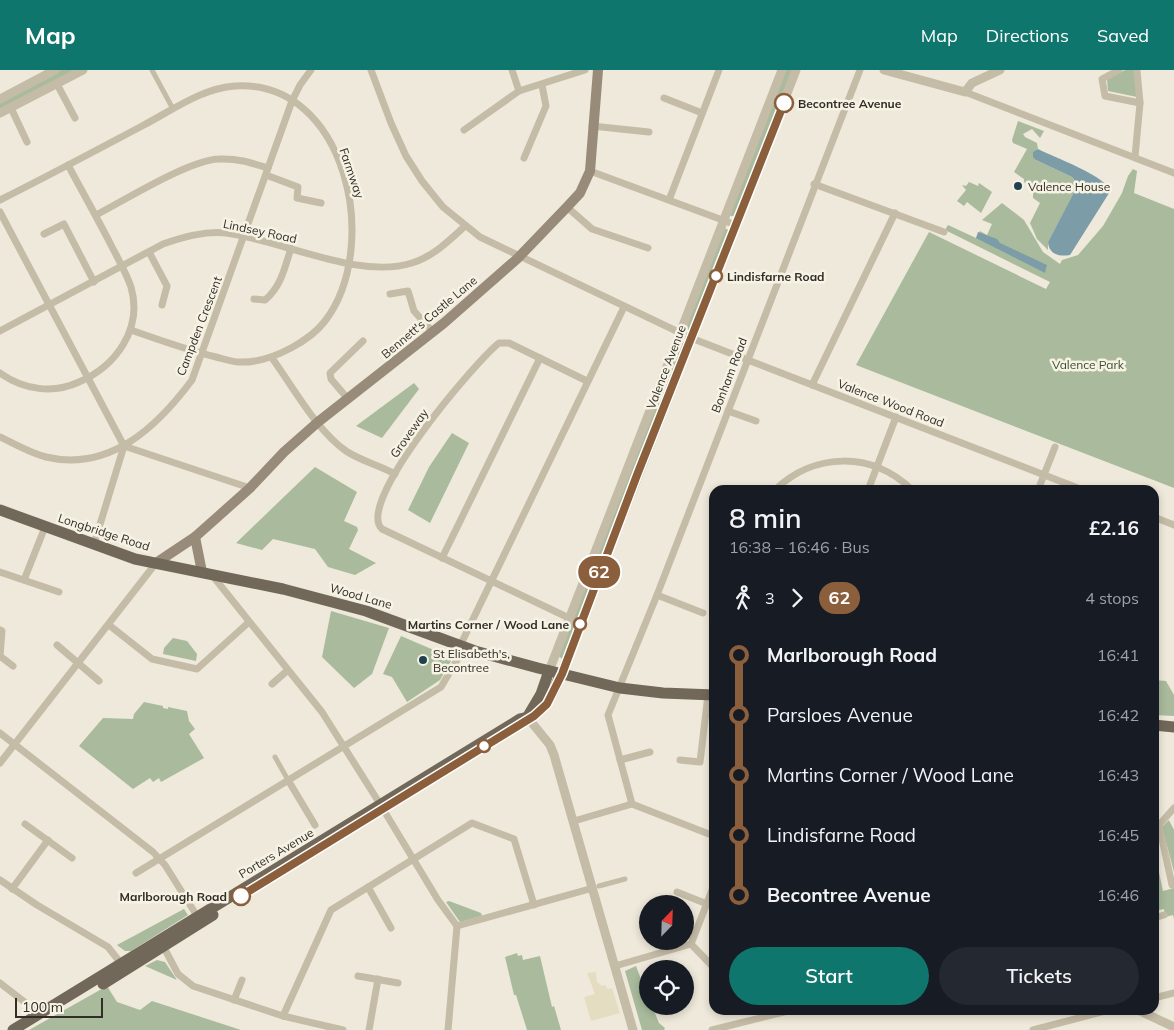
<!DOCTYPE html>
<html lang="en">
<head>
<meta charset="utf-8">
<style>
  body { margin:0; font-family:Mulish,sans-serif; background:#242831; color:#f1f3f6; height:100vh; display:flex; flex-direction:column; font-size:19px; white-space:nowrap }
  * { box-sizing:border-box; margin:0 }
  p { font-size:16px; color:#9ea1a6 }
  .icon { flex:none; width:28px; height:28px; fill:none; stroke:currentColor; stroke-width:2; stroke-linecap:round; stroke-linejoin:round }
  .map { position:relative; flex:1; overflow:hidden }
  .details { position:absolute; left:709px; top:415px; width:450px; height:530px; display:flex; flex-direction:column; background:#171b24; border-radius:15px; box-shadow:0 2px 8px #0003 }
  .details>* { flex:none }
  .badge { padding:0 10px; border-radius:16px; font-size:18px; line-height:32px }
  .needle { width:32px; rotate:23deg }
  .controls { position:absolute; left:639px; top:825px; display:grid; gap:10px }
  .controls a { display:grid; place-items:center; width:55px; height:55px; border-radius:50%; background:#171b24; box-shadow:0 2px 8px #0003; font-size:25px }
  .scale { position:absolute; left:15px; bottom:12px; width:88px; box-sizing:border-box; padding-left:5px; border:2px solid #322d27; border-top:0; font-size:14px; line-height:18px; white-space:nowrap; color:#322d27; -webkit-text-stroke:4px #f6f3e5; paint-order:stroke }
  .map>.badge { position:absolute; translate:-50% -50%; box-shadow:0 0 0 2px #fff }
  .legs { display:flex; align-items:center; gap:8px; height:55px; padding:0 20px; font-size:16px }
  .legs p { margin-inline-start:auto }
  .headline { display:flex; align-items:center; justify-content:space-between; height:85px; padding:0 20px }
  h1 { font-size:28px; font-weight:600; line-height:38px }
  .cta { display:flex; gap:10px; margin-top:auto; padding:10px 20px }
  .cta a { flex:1; height:58px; border-radius:30px; background:#0f766e; color:#fff; font-size:20px; font-weight:600; line-height:58px; text-align:center }
  .cta a+a { background:#242831; color:#f1f3f6 }
  ul { padding:0 20px; list-style:none }
  li { display:flex; align-items:center; gap:18px; height:60px; font-size:19px }
  li i { display:grid; place-items:center; width:8px; height:100%; margin:0 6px; background:currentColor }
  li i::after { content:''; width:12px; height:12px; margin:-6px; border:4px solid; border-radius:50%; background:#171b24 }
  li p { margin-inline-start:auto }
  li:first-child i { background:linear-gradient(#0000 50%,currentColor 0) }
  li:last-child i { background:linear-gradient(currentColor 50%,#0000 0) }
  header { display:flex; align-items:center; gap:30px; box-sizing:border-box; height:70px; padding:0 25px; background:#0f766e; color:#fff }
  header strong { font-size:24px }
  nav { display:flex; gap:28px; margin-inline-start:auto; font-size:18px }
  .map>svg:first-child { display:block }
  .green { fill:#a9bb9c }
  .plaza { fill:#e5ddc2 }
  .water { fill:#7c9ca8 }
  .lines { fill:none; stroke-linecap:round; stroke-linejoin:round }
  .pedestrian { stroke:#c5bca7; stroke-width:5 }
  .minor { stroke:#c5bca7; stroke-width:7 }
  .tertiary { stroke:#c5bca7; stroke-width:9 }
  .secondary { stroke:#988b79; stroke-width:10 }
  .primary { stroke:#726859; stroke-width:11 }
  .line-1-casing { stroke:#fff; stroke-width:11 }
  .line-1 { stroke:#8b5e3c; stroke-width:8 }
  .stop-1-dot { fill:#fff; stroke:#8b5e3c; stroke-width:2.5 }
  .poi-dot { fill:#21414f; stroke:#f6f3e5; stroke-width:2 }
  .labels { text-anchor:middle; dominant-baseline:central; stroke-width:5; stroke-linejoin:round; paint-order:stroke }
  .stop-label { font-size:12px; font-weight:bold; fill:#322d27; stroke:#f6f3e5; text-anchor:start }
  .street-label { font-size:12px; fill:#322d27; stroke:#f6f3e5 }
  .poi-label { font-size:12px; fill:#322d27; stroke:#f6f3e5; text-anchor:start }
  .park-label { font-size:12px; fill:#3a4d2d; stroke:#f6f3e5 }
</style>
</head>
<body>
<header>
<strong>Map</strong>
<nav><a>Map</a><a>Directions</a><a>Saved</a></nav>
</header>
<div class="map">
<svg width="1174" height="960" viewBox="0 0 1174 960">
  <rect width="100%" height="100%" fill="#eee9da"/>
  <g class="green">
    <path d="M 60,0 L 76,0 L 0,40 L 0,32 Z"/>
    <path d="M 785,0 L 794,0 L 736,147 L 728,145 Z"/>
    <path d="M 1125,0 L 1135,0 L 1137,27 L 1108,21 L 1107,9 Z"/>
    <path d="M 1018,51 L 1044,61 L 1040,68 L 1032,59 L 1023,64 L 1025,67 L 1037,73 L 1038,79 L 1034,82 L 1036,90 L 1072,107 L 1078,116 L 1048,172 L 1048,180 L 1037,169 L 1030,153 L 1040,133 L 1033,128 L 1033,120 L 1024,112 L 1024,109 L 1014,102 L 1027,79 L 1013,73 L 1012,70 Z"/>
    <path d="M 1133,99 L 1137,101 L 1134,123 L 1174,139 L 1174,418 L 856,295 L 929,162 L 1046,219 L 1050,212 L 945,160 L 948,155 L 976,168 L 980,161 L 987,165 L 992,154 L 982,150 L 1002,133 L 1024,150 L 1043,182 L 1060,194 L 1062,190 L 1078,185 L 1103,156 L 1122,123 L 1128,106 Z"/>
    <path d="M 969,112 L 978,116 L 979,113 L 992,122 L 981,143 L 967,132 L 964,136 L 957,131 L 966,120 L 962,115 L 966,116 Z"/>
    <path d="M 724,158 L 731,161 L 691,261 L 685,259 Z"/>
    <path d="M 680,270 L 687,273 L 564,590 L 558,586 Z"/>
    <path d="M 414,313 L 419,319 L 382,368 L 356,356 Z"/>
    <path d="M 452,363 L 469,373 L 430,453 L 408,440 L 429,397 Z"/>
    <path d="M 315,397 L 357,422 L 344,451 L 357,457 L 358,460 L 349,479 L 376,493 L 355,505 L 328,497 L 315,479 L 273,469 L 262,480 L 236,473 Z"/>
    <path d="M 331,541 L 389,558 L 372,604 L 354,618 L 322,587 Z"/>
    <path d="M 401,566 L 450,587 L 451,591 L 440,610 L 407,632 L 392,607 L 383,604 Z"/>
    <path d="M 173,568 L 187,571 L 197,584 L 196,591 L 163,584 L 164,578 Z"/>
    <path d="M 1154,610 L 1166,611 L 1174,625 L 1174,646 L 1154,645 Z"/>
    <path d="M 144,632 L 163,636 L 163,638 L 168,639 L 168,637 L 187,641 L 189,651 L 195,659 L 189,664 L 204,688 L 161,712 L 159,708 L 153,712 L 150,708 L 133,719 L 79,676 L 103,648 L 133,649 L 134,644 Z"/>
    <path d="M 1169,750 L 1174,760 L 1174,802 L 1162,757 Z"/>
    <path d="M 1154,779 L 1163,821 L 1174,818 L 1174,849 L 1173,845 L 1165,847 L 1164,839 L 1154,841 Z"/>
    <path d="M 449,831 L 481,843 L 482,846 L 460,852 L 446,832 Z"/>
    <path d="M 184,839 L 188,845 L 131,881 L 125,881 L 117,875 Z"/>
    <path d="M 517,883 L 518,886 L 522,885 L 523,890 L 540,886 L 552,937 L 554,936 L 561,960 L 527,960 L 516,925 L 514,925 L 505,887 Z"/>
    <path d="M 157,890 L 165,892 L 177,910 L 145,896 Z"/>
    <path d="M 636,896 L 647,925 L 648,936 L 652,936 L 659,953 L 665,958 L 664,960 L 642,960 L 625,901 Z"/>
    <path d="M 107,916 L 117,932 L 140,940 L 152,931 L 241,960 L 29,960 Z"/>
  </g>
  <path class="plaza" d="M 596,902 L 597,912 L 602,916 L 605,915 L 608,919 L 612,918 L 620,943 L 591,951 L 584,927 L 595,924 L 587,903 Z"/>
  <g class="water">
    <path d="M 1038,79 C 1058,89 1099,103 1111,120 L 1070,185 C 1058,187 1049,184 1048,172 L 1078,115 L 1072,107 L 1036,90 L 1033,87 L 1033,82 Z"/>
    <path d="M 978,162 L 997,169 L 1000,173 L 1047,195 L 1045,203 L 976,168 Z"/>
  </g>
  <g class="lines">
    <g class="pedestrian">
      <path d="M 152,0 L 173,39"/>
      <path d="M 275,687 L 288,710"/>
      <path d="M 599,816 L 625,809"/>
    </g>
    <g class="minor">
      <path d="M 371,0 L 391,53 L 406,86 L 422,111 L 443,137 L 480,167 L 691,268 L 1083,420"/>
      <path d="M 512,0 L 519,21"/>
      <path d="M 1119,0 L 1102,9 L 1105,26 L 1140,33"/>
      <path d="M 57,14 L 75,48"/>
      <path d="M 965,22 L 1174,103"/>
      <path d="M 664,28 L 702,43"/>
      <path d="M 11,38 L 27,72"/>
      <path d="M 592,56 L 649,62"/>
      <path d="M 464,60 L 519,21 L 585,0"/>
      <path d="M 1135,87 L 1140,33 L 1137,0"/>
      <path d="M 524,88 L 546,36 L 542,15"/>
      <path d="M 590,101 L 736,155"/>
      <path d="M 266,105 L 298,117 L 297,128 L 321,133"/>
      <path d="M 814,114 L 944,162"/>
      <path d="M 0,130 C 48,106 95,81 142,56 C 171,41 202,18 235,16 C 347,9 382,177 325,251 C 316,263 304,271 291,278 C 276,286 258,293 239,292 C 232,292 224,289 216,287 C 187,280 159,270 131,260"/>
      <path d="M 669,130 L 719,0"/>
      <path d="M 567,137 L 592,159 L 648,178"/>
      <path d="M 0,142 L 124,376"/>
      <path d="M 96,145 C 125,130 189,90 219,89 C 237,88 252,93 268,98"/>
      <path d="M 44,164 L 64,154 L 94,212"/>
      <path d="M 149,182 L 167,216 L 162,235"/>
      <path d="M 390,224 L 408,221 L 414,241 L 433,262"/>
      <path d="M 254,229 L 265,230 C 281,217 285,197 291,178"/>
      <path d="M 0,261 L 163,174 C 183,167 204,161 226,163 C 282,170 358,210 412,193 C 432,187 449,171 464,157"/>
      <path d="M 272,288 C 293,317 317,361 346,381 C 361,391 379,395 395,404"/>
      <path d="M 0,303 C 24,320 53,324 79,312 C 116,296 143,259 131,217 C 126,202 117,187 110,173 C 96,146 82,121 68,95"/>
      <path d="M 812,315 L 895,143"/>
      <path d="M 348,329 L 331,309 L 330,303 L 363,271"/>
      <path d="M 728,341 L 756,351"/>
      <path d="M 0,367 C 15,374 30,383 46,387 C 110,402 157,357 192,310 L 292,31 L 300,15 L 311,0"/>
      <path d="M 124,376 L 250,418"/>
      <path d="M 775,420 C 814,382 873,381 912,420"/>
      <path d="M 868,420 L 896,347"/>
      <path d="M 1038,420 L 1055,377"/>
      <path d="M 1154,447 L 1174,455"/>
      <path d="M 94,474 L 124,376"/>
      <path d="M 442,488 L 540,288"/>
      <path d="M 0,502 L 59,522"/>
      <path d="M 212,505 L 322,642 L 380,734"/>
      <path d="M 24,510 L 45,457"/>
      <path d="M 657,525 L 703,543"/>
      <path d="M 569,548 L 382,459 C 354,434 475,292 499,273 L 509,273 L 587,311"/>
      <path d="M 109,555 L 152,589 L 197,599 L 249,552"/>
      <path d="M 0,560 L 2,561 L 0,586"/>
      <path d="M 57,575 L 99,611"/>
      <path d="M 460,576 L 624,237"/>
      <path d="M 0,586 L 13,596"/>
      <path d="M 272,614 L 288,600"/>
      <path d="M 0,663 L 153,782 L 165,795 L 197,846"/>
      <path d="M 620,690 L 650,682"/>
      <path d="M 680,690 L 700,692 L 708,625"/>
      <path d="M 0,693 L 156,493"/>
      <path d="M 288,710 L 315,755"/>
      <path d="M 632,734 L 608,645 L 657,525 L 860,0"/>
      <path d="M 383,739 L 438,830 L 457,856 L 593,818"/>
      <path d="M 574,751 L 632,734 L 714,766"/>
      <path d="M 25,754 L 72,788"/>
      <path d="M 1159,755 L 1172,815"/>
      <path d="M 1159,755 L 1174,738"/>
      <path d="M 136,803 L 441,617 L 464,578"/>
      <path d="M 0,810 L 37,835 L 108,877 L 123,896"/>
      <path d="M 368,817 L 391,858"/>
      <path d="M 12,819 L 48,770"/>
      <path d="M 677,822 L 707,834"/>
      <path d="M 1154,848 L 1164,845"/>
      <path d="M 162,874 L 178,904 L 193,916 L 283,946 L 343,960"/>
      <path d="M 691,874 L 714,898"/>
      <path d="M 615,896 L 691,874 L 714,815"/>
      <path d="M 358,906 L 398,913"/>
      <path d="M 0,913 L 40,944"/>
      <path d="M 1154,928 L 1174,923"/>
      <path d="M 234,930 L 242,910"/>
      <path d="M 283,946 L 331,840 L 472,753 L 514,769 L 534,835"/>
      <path d="M 369,960 L 378,909"/>
      <path d="M 448,960 L 457,856"/>
      <path d="M 712,960 L 792,940"/>
      <path d="M 1033,960 L 1109,940"/>
    </g>
    <g class="tertiary">
      <path d="M 884,0 L 965,22 L 972,13 L 1000,0"/>
      <path d="M 0,29 L 55,0"/>
      <path d="M 0,43 L 83,0"/>
      <path d="M 549,601 L 782,0"/>
      <path d="M 561,604 L 796,0"/>
      <path d="M 528,648 L 550,675 L 554,685 L 633,960"/>
      <path d="M 1138,940 L 1174,957"/>
    </g>
    <g class="secondary">
      <path d="M 195,467 L 202,502"/>
      <path d="M 156,493 L 195,467 L 250,418 L 284,382 L 318,352 L 444,253 L 518,188 L 567,137 L 580,123 L 590,101 L 598,0"/>
    </g>
    <g class="primary">
      <path d="M 0,440 L 135,489 L 283,519 L 366,541 L 475,581 L 538,598 L 620,618 L 663,623 L 714,625"/>
      <path d="M 528,646 L 541,624 L 549,601"/>
      <path d="M 1154,655 L 1174,657"/>
      <path d="M 103,914 L 213,845"/>
      <path d="M 13,960 L 520,649 C 545,645 552,625 561,604"/>
    </g>
  </g>
  <g class="lines">
    <defs>
      <path id="line-1" d="M 241,826 L 534,646 L 547,634 L 562,604 L 637,405 L 784,33"/>
    </defs>
    <use href="#line-1" class="line-1-casing"/>
    <use href="#line-1" class="line-1"/>
  </g>
  <g class="stop-1-dot">
    <circle cx="784" cy="33" r="9"/>
    <circle cx="716" cy="206" r="6"/>
    <circle cx="580" cy="554" r="6"/>
    <circle cx="484" cy="676" r="6"/>
    <circle cx="241" cy="826" r="9"/>
  </g>
  <g class="poi-dot">
    <circle cx="1018" cy="116" r="5"/>
    <circle cx="423" cy="590" r="5"/>
  </g>
  <g class="labels">
    <g class="stop-label">
      <text x="798" y="33">Becontree Avenue</text>
      <text x="727" y="206">Lindisfarne Road</text>
      <text x="569" y="554" text-anchor="end">Martins Corner / Wood Lane</text>
      <text x="227" y="826" text-anchor="end">Marlborough Road</text>
    </g>
    <g class="street-label">
      <text transform="translate(352 103) rotate(71)">Farmway</text>
      <text transform="translate(260 161) rotate(12)">Lindsey Road</text>
      <text transform="translate(429 247) rotate(-40)">Bennett's Castle Lane</text>
      <text transform="translate(199 256) rotate(-69)">Campden Crescent</text>
      <text transform="translate(666 297) rotate(-69)">Valence Avenue</text>
      <text transform="translate(729 305) rotate(-69)">Bonham Road</text>
      <text transform="translate(891 333) rotate(21)">Valence Wood Road</text>
      <text transform="translate(409 363) rotate(-55)">Groveway</text>
      <text transform="translate(104 462) rotate(18)">Longbridge Road</text>
      <text transform="translate(361 526) rotate(16)">Wood Lane</text>
      <text transform="translate(276 783) rotate(-31)">Porters Avenue</text>
    </g>
    <g class="poi-label">
      <text x="1028" y="116">Valence House</text>
      <text x="433" y="583">St Elisabeth's,<tspan x="433" dy="14">Becontree</tspan></text>
    </g>
    <g class="park-label">
      <text x="1088" y="294">Valence Park</text>
    </g>
  </g>
</svg>
<div class="controls">
<a><svg class="needle" viewBox="-14 -14 28 28"><path d="M0-13l5 13h-10z" fill="#e53935"/><path d="M0 13l5-13h-10z" fill="#9ea1a6"/></svg></a>
<a><svg class="icon" aria-label="locate" viewBox="0 0 24 24"><circle cx="12" cy="12" r="6"/><path d="M12 2v4M12 18v4M2 12h4M18 12h4"/></svg></a>
</div>
<div class="scale">100 m</div>
<b class="badge" style="left:599px;top:502px;background:#8b5e3c;color:#fff">62</b>
<section class="details">
<div class="headline"><div><h1>8 min</h1><p>16:38 – 16:46 · Bus</p></div><b>£2.16</b></div>
<div class="legs"><svg class="icon" aria-label="walk" viewBox="0 0 24 24"><circle cx="13" cy="4" r="2"/><path d="M13 8l-2 6 4 7M11 14l-3 7M7 12l3-4h3l4 4"/></svg>3<svg class="icon" aria-label="forward" viewBox="0 0 24 24"><path d="M9 5l7 7-7 7"/></svg><b class="badge" style="background:#8b5e3c;color:#fff">62</b><p>4 stops</p></div>
<ul>
<li><i style="color:#8b5e3c"></i><b>Marlborough Road</b><p>16:41</p></li>
<li><i style="color:#8b5e3c"></i><span>Parsloes Avenue</span><p>16:42</p></li>
<li><i style="color:#8b5e3c"></i><span>Martins Corner / Wood Lane</span><p>16:43</p></li>
<li><i style="color:#8b5e3c"></i><span>Lindisfarne Road</span><p>16:45</p></li>
<li><i style="color:#8b5e3c"></i><b>Becontree Avenue</b><p>16:46</p></li>
</ul>
<div class="cta"><a>Start</a><a>Tickets</a></div>
</section>
</div>
</body>
</html>
